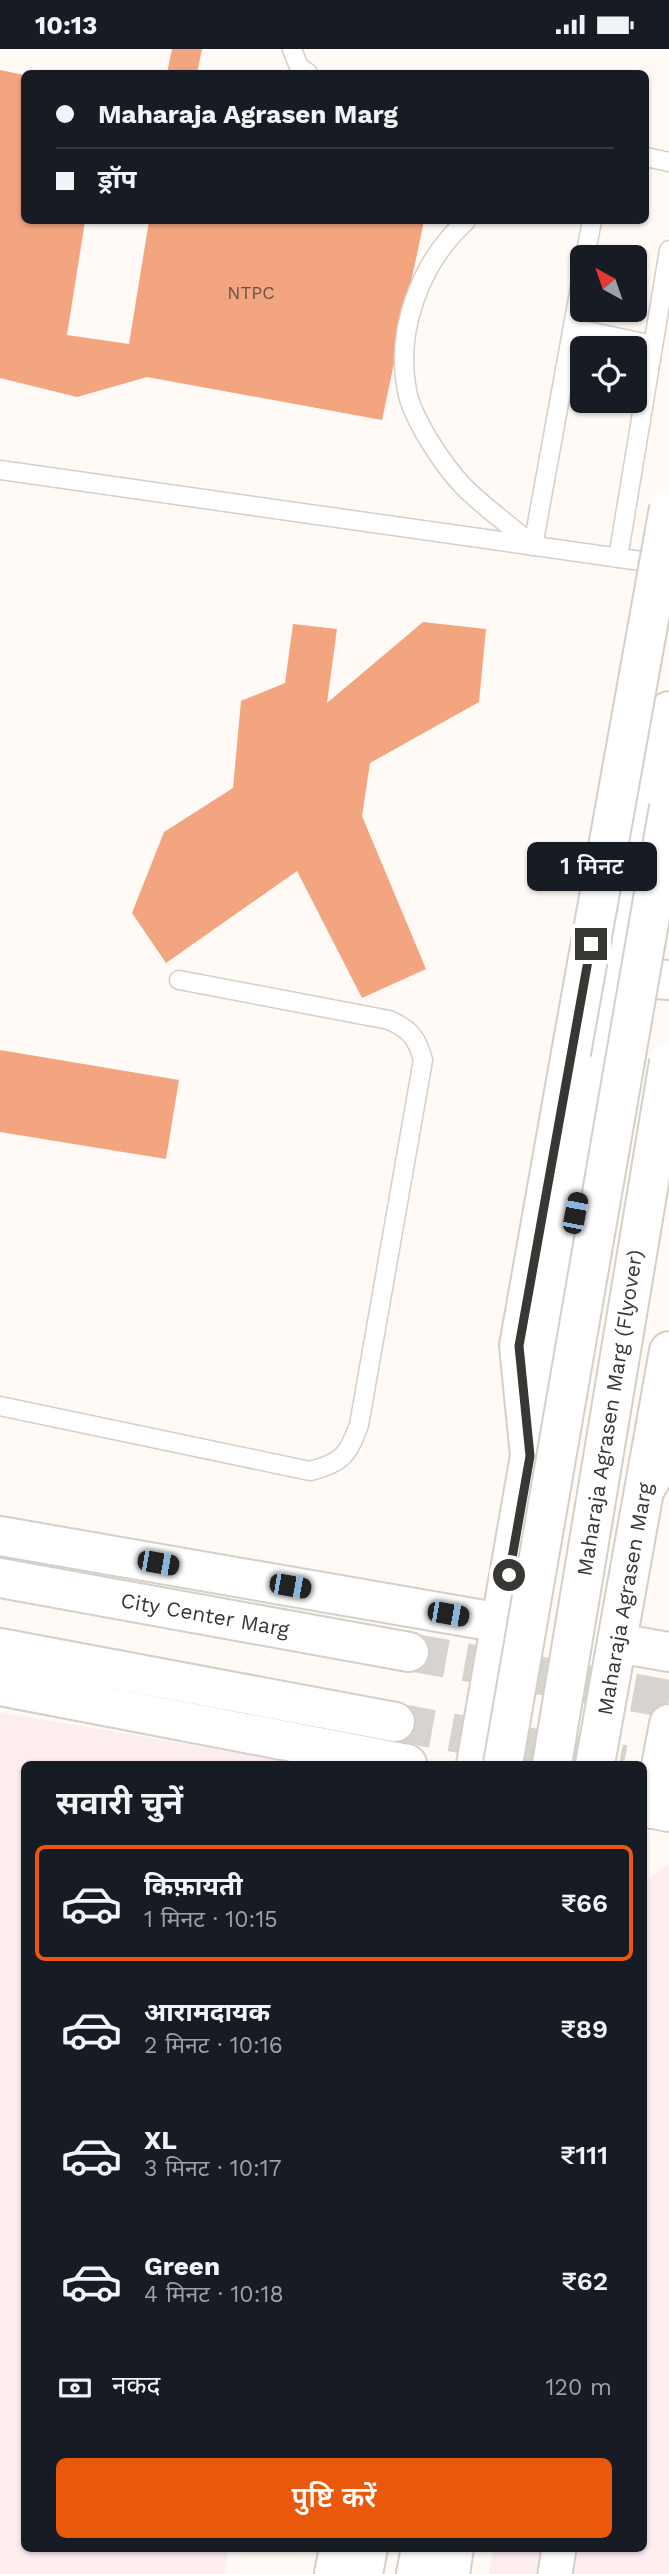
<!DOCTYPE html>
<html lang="hi">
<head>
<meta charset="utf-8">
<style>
	:root { --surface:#171b24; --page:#20242c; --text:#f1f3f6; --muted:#9ea1a6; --line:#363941; --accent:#ea580c }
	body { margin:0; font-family:"Work Sans","Noto Sans Devanagari",sans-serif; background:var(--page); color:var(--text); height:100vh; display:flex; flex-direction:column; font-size:26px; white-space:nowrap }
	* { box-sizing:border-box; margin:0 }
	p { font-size:23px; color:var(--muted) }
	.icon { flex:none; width:38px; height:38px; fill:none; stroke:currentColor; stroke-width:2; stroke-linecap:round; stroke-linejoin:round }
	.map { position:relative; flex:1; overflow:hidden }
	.sheet { position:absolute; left:21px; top:1712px; width:626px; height:791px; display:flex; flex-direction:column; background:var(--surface); border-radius:10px; box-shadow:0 2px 5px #0004 }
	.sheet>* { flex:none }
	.top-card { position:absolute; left:21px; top:21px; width:628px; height:154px; border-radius:10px; box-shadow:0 2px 5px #0004; display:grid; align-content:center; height:154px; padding:0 35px; background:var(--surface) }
	.needle { width:46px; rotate:320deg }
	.fabs { position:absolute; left:570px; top:196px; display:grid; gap:14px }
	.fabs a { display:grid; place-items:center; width:77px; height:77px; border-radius:10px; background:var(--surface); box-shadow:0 2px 5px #0004; font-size:35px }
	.end { position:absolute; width:32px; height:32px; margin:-16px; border:9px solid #393734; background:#fff; box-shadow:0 0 0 4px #fff }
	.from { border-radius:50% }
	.bubble { position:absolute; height:49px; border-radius:10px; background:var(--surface); box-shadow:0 2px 5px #0004; font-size:23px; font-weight:600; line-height:49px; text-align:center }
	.car { position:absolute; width:21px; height:42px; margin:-21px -10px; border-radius:9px; box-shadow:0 0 5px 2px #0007; background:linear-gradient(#222 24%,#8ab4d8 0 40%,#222 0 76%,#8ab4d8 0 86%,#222 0) }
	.top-card b { display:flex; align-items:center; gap:24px; height:66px; font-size:26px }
	.top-card b+b { border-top:2px solid var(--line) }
	.top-card i { width:18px; height:18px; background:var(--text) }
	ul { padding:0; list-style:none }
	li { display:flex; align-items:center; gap:21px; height:116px; margin:0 14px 10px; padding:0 21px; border:4px solid transparent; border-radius:10px }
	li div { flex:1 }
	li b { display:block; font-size:26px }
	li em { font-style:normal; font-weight:600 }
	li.active { border-color:var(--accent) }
	li>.icon { width:63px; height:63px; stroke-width:1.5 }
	h2 { padding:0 35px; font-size:32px; line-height:84px }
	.pay { display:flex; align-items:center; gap:18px; height:77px; padding:0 35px; font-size:26px }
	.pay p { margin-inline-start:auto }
	.primary-button { display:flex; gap:14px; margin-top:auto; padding:14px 35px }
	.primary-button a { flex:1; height:80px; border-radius:10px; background:var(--accent); color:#fff; font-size:28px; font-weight:600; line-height:80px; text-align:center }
	.status { display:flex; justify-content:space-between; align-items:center; height:49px; padding:0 35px; background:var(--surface); direction:ltr }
	.status svg { height:19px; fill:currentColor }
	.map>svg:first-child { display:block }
	.commercial { fill:#fdedee }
	.building { fill:#f3a580 }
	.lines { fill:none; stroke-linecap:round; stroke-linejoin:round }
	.tertiary-tunnel { stroke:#d7d3ce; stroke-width:38; stroke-dasharray:38 19; stroke-linecap:butt }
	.service-casing { stroke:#d4cfc8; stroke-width:21 }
	.minor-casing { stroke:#d4cfc8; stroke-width:37 }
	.tertiary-casing { stroke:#d4cfc8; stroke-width:42 }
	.secondary-casing { stroke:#d4cfc8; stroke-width:42 }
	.primary-casing { stroke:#d4cfc8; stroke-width:42 }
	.service { stroke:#fff; stroke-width:18 }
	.minor { stroke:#fff; stroke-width:33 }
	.tertiary { stroke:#fff; stroke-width:38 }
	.secondary { stroke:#fff; stroke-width:38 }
	.primary { stroke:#fff; stroke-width:38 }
	.primary-bridge-casing { stroke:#d4cfc8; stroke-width:42; stroke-linecap:butt }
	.primary-bridge { stroke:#fff; stroke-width:38 }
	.route { stroke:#393734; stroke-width:9 }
	.labels { text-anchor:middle; stroke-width:5; stroke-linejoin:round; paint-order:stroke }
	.number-label { font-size:18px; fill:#685247 }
	.street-label { font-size:21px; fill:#393734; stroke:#fff }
</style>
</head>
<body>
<div class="status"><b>10:13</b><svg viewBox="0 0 49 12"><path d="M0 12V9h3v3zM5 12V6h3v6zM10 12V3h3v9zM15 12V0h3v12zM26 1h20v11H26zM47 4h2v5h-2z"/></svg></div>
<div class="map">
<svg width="669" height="2525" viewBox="0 0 669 2525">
	<rect width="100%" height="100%" fill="#fffaf5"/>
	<g class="commercial">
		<polygon points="0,1663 300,1715 24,1715 24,2499 229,2499 224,2525 0,2525"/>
		<polygon points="669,1815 669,2525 489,2525 494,2499 644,2499 644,1834"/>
	</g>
	<g class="building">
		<polygon points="172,0 202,0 197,24 167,24"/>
		<polygon points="0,21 24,26 24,172 85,172 67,286 129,295 149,172 424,172 382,371 147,328 77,348 0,329"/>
		<polygon points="423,573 486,580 479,653 370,714 362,767 426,920 362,949 297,822 166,914 132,864 164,783 233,739 241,652 285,634 293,575 337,580 327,654"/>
		<polygon points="0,1001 179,1031 166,1110 0,1083"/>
	</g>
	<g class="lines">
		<g class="tertiary-tunnel">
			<polyline points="409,1603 669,1650"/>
			<polyline points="395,1673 624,1715"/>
		</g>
		<g class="service-casing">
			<g id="service">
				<polyline points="292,0 299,18 308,24"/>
				<polyline points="646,108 669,113"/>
				<path d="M466,172c-45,41 -71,108 -59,170 6,29 36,74 57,96 21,21 47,39 69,59"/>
				<polyline points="585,208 592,172"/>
				<polyline points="573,279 653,296"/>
				<polyline points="0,421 662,515"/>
				<polyline points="533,497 583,222"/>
				<polyline points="618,509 669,201"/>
				<path d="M0,1357l310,65c32,-8 38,-16 49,-46l64,-365c-6,-22 -13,-31 -34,-40l-210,-40"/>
			</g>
		</g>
		<g class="minor-casing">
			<polyline id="minor" points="555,2525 559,2499"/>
		</g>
		<g class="tertiary-casing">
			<g id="tertiary">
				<polyline points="0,1529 409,1603"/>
				<polyline points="0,1599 395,1673"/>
				<polyline points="653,1760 669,1675"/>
			</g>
		</g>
		<g class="secondary-casing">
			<g id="secondary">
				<polyline points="620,927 669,931"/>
				<polyline points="0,1487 501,1574"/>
				<polyline points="617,1594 669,1603"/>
				<polyline points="0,1637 407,1715"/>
				<polyline points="476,1715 530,1407 669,662"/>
				<polyline points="595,1715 669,1302"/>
				<polyline points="644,1758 669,1763"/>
				<polyline points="334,2525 339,2499"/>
				<polyline points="450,2525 454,2499"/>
			</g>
		</g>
		<g class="primary-casing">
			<g id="primary">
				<polyline points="530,1407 519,1297 571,1004"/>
				<polyline points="645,1440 669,1401"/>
				<polyline points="363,2525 368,2499"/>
				<polyline points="416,2525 421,2499"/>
			</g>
		</g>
		<use href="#service" class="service"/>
		<use href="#minor" class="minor"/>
		<use href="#tertiary" class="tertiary"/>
		<use href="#secondary" class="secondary"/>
		<use href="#primary" class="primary"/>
		<g class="primary-bridge-casing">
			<g id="primary-bridge">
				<polyline points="571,1004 669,459"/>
				<polyline points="503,1715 669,758"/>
				<polyline points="552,1715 669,1013"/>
			</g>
		</g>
		<use href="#primary-bridge" class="primary-bridge"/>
	</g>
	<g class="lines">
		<polyline class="route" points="509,1526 530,1407 519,1297 591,895"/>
	</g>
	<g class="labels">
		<g class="number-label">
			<text x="251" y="250">NTPC</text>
		</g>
		<g class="street-label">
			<text transform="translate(610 1364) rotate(-81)" y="7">Maharaja Agrasen Marg (Flyover)</text>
			<text transform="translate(625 1550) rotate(-80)" y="7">Maharaja Agrasen Marg</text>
			<text transform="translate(205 1566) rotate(10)" y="7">City Center Marg</text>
		</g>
	</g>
</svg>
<div class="fabs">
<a><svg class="needle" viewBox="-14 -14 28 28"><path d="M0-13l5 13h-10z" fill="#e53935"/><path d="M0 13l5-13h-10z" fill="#9ea1a6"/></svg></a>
<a><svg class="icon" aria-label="locate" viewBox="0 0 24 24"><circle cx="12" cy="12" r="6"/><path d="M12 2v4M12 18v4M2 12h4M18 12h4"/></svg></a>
</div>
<i class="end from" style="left:509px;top:1526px"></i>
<i class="end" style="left:591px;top:895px"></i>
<div class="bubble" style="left:527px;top:793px;width:130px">1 मिनट</div>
<i class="car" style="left:575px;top:1164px;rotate:11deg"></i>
<i class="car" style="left:158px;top:1514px;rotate:100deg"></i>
<i class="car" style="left:290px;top:1537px;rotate:100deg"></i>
<i class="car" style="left:448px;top:1565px;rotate:100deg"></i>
<div class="top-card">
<b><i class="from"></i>Maharaja Agrasen Marg</b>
<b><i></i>ड्रॉप</b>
</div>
<section class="sheet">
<h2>सवारी चुनें</h2>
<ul>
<li class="active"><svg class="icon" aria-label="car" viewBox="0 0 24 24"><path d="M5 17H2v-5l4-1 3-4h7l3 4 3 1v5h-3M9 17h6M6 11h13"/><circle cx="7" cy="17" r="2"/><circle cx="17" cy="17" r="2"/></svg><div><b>किफ़ायती</b><p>1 मिनट · 10:15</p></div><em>₹66</em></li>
<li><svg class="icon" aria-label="car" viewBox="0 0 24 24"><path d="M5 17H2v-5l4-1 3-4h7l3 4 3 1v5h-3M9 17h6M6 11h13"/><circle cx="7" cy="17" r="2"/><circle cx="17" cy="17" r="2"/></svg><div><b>आरामदायक</b><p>2 मिनट · 10:16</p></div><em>₹89</em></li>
<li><svg class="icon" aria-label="car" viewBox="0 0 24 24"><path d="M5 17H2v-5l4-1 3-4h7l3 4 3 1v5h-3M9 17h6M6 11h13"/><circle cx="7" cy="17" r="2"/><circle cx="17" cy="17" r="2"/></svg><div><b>XL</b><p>3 मिनट · 10:17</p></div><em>₹111</em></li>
<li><svg class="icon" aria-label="car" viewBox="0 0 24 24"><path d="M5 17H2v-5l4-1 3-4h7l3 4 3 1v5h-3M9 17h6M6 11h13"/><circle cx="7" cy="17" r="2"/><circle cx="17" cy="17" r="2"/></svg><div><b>Green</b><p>4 मिनट · 10:18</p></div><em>₹62</em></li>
</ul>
<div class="pay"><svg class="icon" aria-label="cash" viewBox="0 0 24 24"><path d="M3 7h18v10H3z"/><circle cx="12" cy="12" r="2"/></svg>नकद<p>120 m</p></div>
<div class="primary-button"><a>पुष्टि करें</a></div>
</section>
</div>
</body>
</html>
